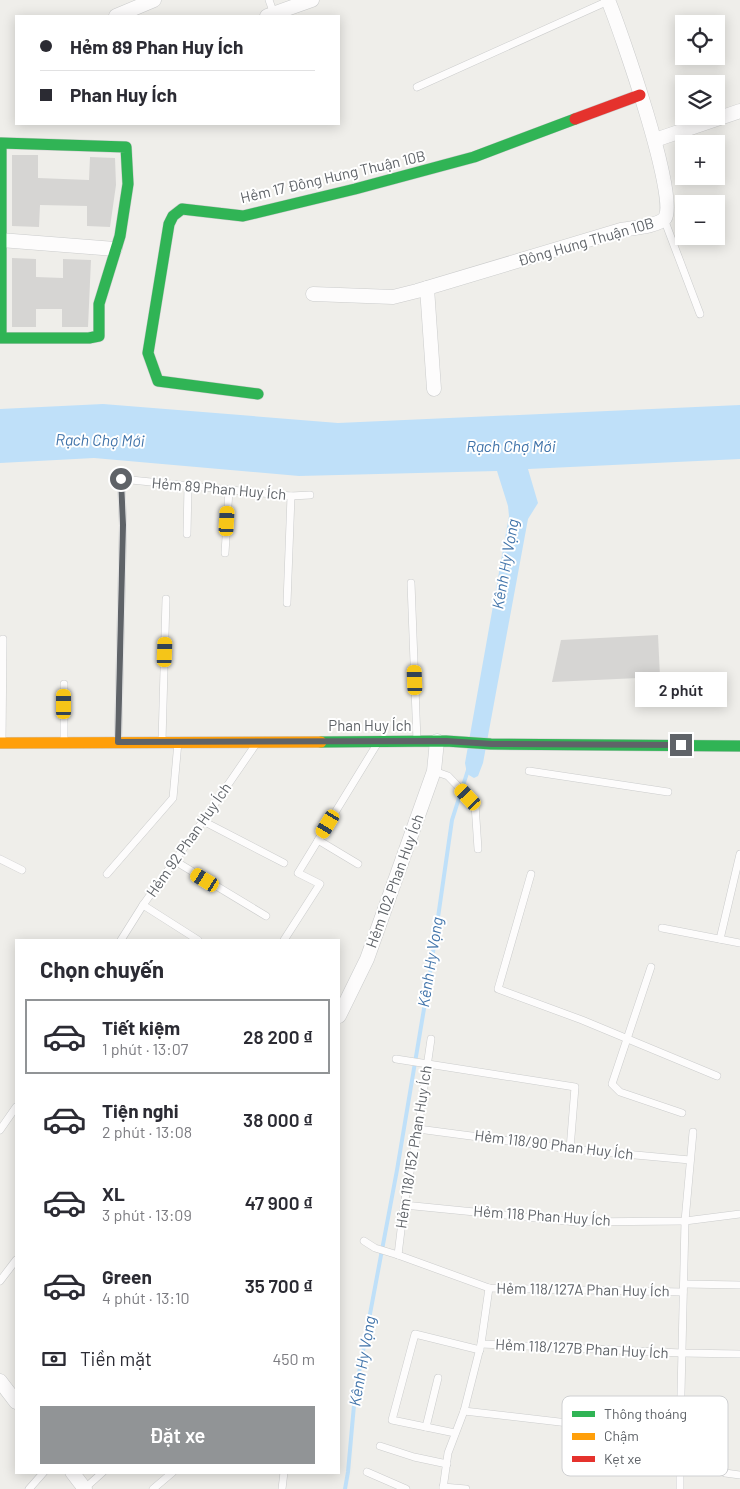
<!DOCTYPE html>
<html lang="vi">
<head>
<meta charset="utf-8">
<style>
	:root { --surface:#fff; --page:#f7f7f7; --text:#2b2b33; --muted:#7c7c81; --line:#e1e1e2; --accent:#919496 }
	body { margin:0; font-family:Barlow,sans-serif; background:var(--page); color:var(--text); height:100vh; display:flex; flex-direction:column; font-size:19px; white-space:nowrap }
	* { box-sizing:border-box; margin:0 }
	p { font-size:16px; color:var(--muted) }
	.icon { flex:none; width:28px; height:28px; fill:none; stroke:currentColor; stroke-width:2; stroke-linecap:round; stroke-linejoin:round }
	.map { position:relative; flex:1; overflow:hidden }
	.details { position:absolute; left:15px; top:939px; width:325px; height:535px; display:flex; flex-direction:column; background:var(--surface); border-radius:0px; box-shadow:0 2px 12px #0003 }
	.details>* { flex:none }
	.top-card { position:absolute; left:15px; top:15px; width:325px; height:110px; border-radius:0px; box-shadow:0 2px 12px #0003; display:grid; align-content:center; height:110px; padding:0 25px; background:var(--surface) }
	.fabs { position:absolute; left:675px; top:15px; display:grid; gap:10px }
	.fabs a { display:grid; place-items:center; width:50px; height:50px; border-radius:0px; background:var(--surface); box-shadow:0 2px 12px #0003; font-size:25px }
	.end { position:absolute; width:22px; height:22px; margin:-11px; border:6px solid #5f6368; background:#fff; box-shadow:0 0 0 2px #fff }
	.from { border-radius:50% }
	.bubble { position:absolute; height:35px; border-radius:0px; background:var(--surface); box-shadow:0 2px 12px #0003; font-size:16px; font-weight:600; line-height:35px; text-align:center }
	.car { position:absolute; width:15px; height:30px; margin:-15px -8px; border-radius:6px; box-shadow:0 0 4px 1px #0007; background:linear-gradient(#f5c518 24%,#345 0 40%,#f5c518 0 76%,#345 0 86%,#f5c518 0) }
	.top-card b { display:flex; align-items:center; gap:18px; height:48px; font-size:19px }
	.top-card b+b { border-top:1px solid var(--line) }
	.top-card i { width:12px; height:12px; background:var(--text) }
	ul { padding:0; list-style:none }
	li { display:flex; align-items:center; gap:15px; height:75px; margin:0 10px 8px; padding:0 15px; border:2px solid transparent; border-radius:0px }
	li div { flex:1 }
	li b { display:block; font-size:19px }
	li em { font-style:normal; font-weight:600 }
	li.on { border-color:var(--accent) }
	li>.icon { width:45px; height:45px; stroke-width:1.5 }
	h2 { padding:0 25px; font-size:22px; line-height:60px }
	.pay { display:flex; align-items:center; gap:12px; height:55px; padding:0 25px; font-size:19px }
	.pay p { margin-inline-start:auto }
	.action { display:flex; gap:10px; margin-top:auto; padding:10px 25px }
	.action a { flex:1; height:58px; border-radius:0px; background:var(--accent); color:#fff; font-size:20px; font-weight:600; line-height:58px; text-align:center }
	.map>svg:first-child { display:block }
	.water { fill:#bfe0f9 }
	.lines { fill:none; stroke-linecap:round; stroke-linejoin:round }
	.stream { stroke:#bfe0f9; stroke-width:4 }
	.building { fill:#d6d5d3 }
	.lane-casing { stroke:#cbcccc; stroke-width:8 }
	.street-casing { stroke:#cbcccc; stroke-width:15 }
	.fast-casing { stroke:#cacacb; stroke-width:12 }
	.slow-casing { stroke:#cacacb; stroke-width:12 }
	.jam-casing { stroke:#cacacb; stroke-width:12 }
	.lane { stroke:#fdfcfc; stroke-width:7 }
	.street { stroke:#fdfcfc; stroke-width:14 }
	.fast { stroke:#30b455; stroke-width:11 }
	.slow { stroke:#ff9f0a; stroke-width:11 }
	.jam { stroke:#e5322d; stroke-width:11 }
	.route { stroke:#5f6368; stroke-width:6 }
	.labels { text-anchor:middle; stroke-width:4; stroke-linejoin:round; paint-order:stroke }
	.street-label { font-size:15px; fill:#5f6368; stroke:#fff }
	.water-label { font-size:16px; font-style:italic; fill:#4174aa; stroke:#fff }
	.key { fill:#fff; stroke:#cfd0d2; stroke-width:1 }
	.key-label { font-size:14px; fill:#5f6368 }
</style>
</head>
<body>
<div class="map">
<svg width="740" height="1489" viewBox="0 0 740 1489">
	<rect width="100%" height="100%" fill="#efeeea"/>
	<polygon class="water" points="103,404 338,423 740,405 740,459 528,469 538,503 528,519 483,763 478,776 474,778 467,774 465,763 509,516 508,506 497,471 299,476 94,458 0,463 0,409"/>
	<g class="lines">
		<polyline class="stream" points="345,1489 348,1472 355,1394 397,1170 430,973 452,820 468,770"/>
	</g>
	<g class="building">
		<polygon points="12,155 38,155 38,178 89,180 90,157 115,158 116,185 110,227 87,226 87,206 40,205 39,227 12,226"/>
		<polygon points="12,258 36,259 36,277 63,278 63,259 91,260 88,327 62,327 62,309 36,309 36,327 12,327"/>
		<polygon points="658,635 660,677 552,682 561,640"/>
	</g>
	<g class="lines">
		<g class="lane-casing">
			<g id="lane">
				<polyline points="269,0 274,14"/>
				<polyline points="417,87 608,1"/>
				<polyline points="664,219 700,314"/>
				<polyline points="187,534 188,486"/>
				<polyline points="225,553 229,490"/>
				<polyline points="411,583 417,741"/>
				<polyline points="287,603 291,496"/>
				<polyline points="64,684 64,741"/>
				<polyline points="162,741 166,599"/>
				<polyline points="118,742 123,525 121,479 291,496 310,495"/>
				<polyline points="2,743 3,639"/>
				<polyline points="434,771 448,776 475,804 478,849"/>
				<polyline points="529,771 668,792"/>
				<polyline points="203,821 284,863"/>
				<polyline points="318,840 358,864"/>
				<polyline points="0,859 22,870"/>
				<polyline points="175,861 266,916"/>
				<polyline points="107,874 173,798 178,742"/>
				<polyline points="531,874 498,989 582,1020 717,1076"/>
				<polyline points="143,905 198,940"/>
				<polyline points="662,928 740,943"/>
				<polyline points="720,939 740,854"/>
				<polyline points="121,940 143,905 203,821 256,744"/>
				<polyline points="284,940 320,884 298,873 377,744"/>
				<polyline points="651,967 612,1084 620,1092 682,1113"/>
				<polyline points="396,1059 575,1087 570,1149"/>
				<polyline points="418,1129 570,1149 690,1160"/>
				<polyline points="0,1130 16,1107"/>
				<polyline points="404,1205 577,1222 685,1221 740,1214"/>
				<polyline points="364,1241 375,1248 398,1255 489,1288 683,1292"/>
				<polyline points="398,1255 404,1205 418,1129 431,1039"/>
				<polyline points="0,1281 16,1260"/>
				<polyline points="684,1284 740,1285"/>
				<polyline points="481,1344 682,1353 740,1354"/>
				<polyline points="464,1411 680,1436"/>
				<polyline points="426,1427 438,1378"/>
				<polyline points="455,1433 392,1420 415,1334 480,1350"/>
				<polyline points="380,1446 414,1457 447,1464"/>
				<polyline points="367,1472 406,1489"/>
				<polyline points="725,1473 740,1475"/>
				<polyline points="443,1487 466,1489"/>
				<polyline points="29,1489 44,1472"/>
				<polyline points="84,1489 103,1472"/>
				<polyline points="153,1489 173,1472"/>
				<polyline points="282,1489 284,1472"/>
				<polyline points="443,1489 448,1453 464,1411 481,1344 489,1288"/>
				<polyline points="680,1489 680,1436 685,1221 693,1132"/>
			</g>
		</g>
		<g class="street-casing">
			<g id="street">
				<polyline points="116,16 154,0"/>
				<polyline points="267,16 312,0"/>
				<polyline points="655,140 740,111"/>
				<polyline points="0,240 115,249"/>
				<polyline points="427,288 434,389"/>
				<path d="M313,294l80,3 24,-6 204,-61c11,-2 38,-4 44,-12 14,-20 -45,-189 -57,-218"/>
				<polyline points="339,1016 367,959 434,771 437,741"/>
				<polyline points="0,1381 16,1402"/>
				<polyline points="72,1472 85,1489"/>
			</g>
		</g>
		<g class="fast-casing">
			<g id="fast">
				<polyline points="0,338 89,338 99,336 99,304 120,236 128,184 126,147 1,143 1,338"/>
				<polyline points="258,394 158,381 148,353 169,224 173,216 182,209 243,216 355,189 474,157 575,119"/>
				<polyline points="321,742 446,741 491,744 740,746"/>
			</g>
		</g>
		<g class="slow-casing">
			<polyline id="slow" points="0,743 321,742"/>
		</g>
		<g class="jam-casing">
			<polyline id="jam" points="575,119 640,95"/>
		</g>
		<use href="#lane" class="lane"/>
		<use href="#street" class="street"/>
		<use href="#fast" class="fast"/>
		<use href="#slow" class="slow"/>
		<use href="#jam" class="jam"/>
	</g>
	<g class="lines">
		<polyline class="route" points="121,479 123,525 118,742 446,741 492,744 681,745"/>
	</g>
	<g class="labels">
		<g class="street-label">
			<text transform="translate(333 177) rotate(-13)" y="5">Hẻm 17 Đông Hưng Thuận 10B</text>
			<text transform="translate(586 242) rotate(-16)" y="5">Đông Hưng Thuận 10B</text>
			<text transform="translate(219 489) rotate(5)" y="5">Hẻm 89 Phan Huy Ích</text>
			<text x="370" y="731">Phan Huy Ích</text>
			<text transform="translate(189 840) rotate(-55)" y="5">Hẻm 92 Phan Huy Ích</text>
			<text transform="translate(395 881) rotate(-70)" y="5">Hẻm 102 Phan Huy Ích</text>
			<text transform="translate(554 1145) rotate(7)" y="5">Hẻm 118/90 Phan Huy Ích</text>
			<text transform="translate(414 1147) rotate(-81)" y="5">Hẻm 118/152 Phan Huy Ích</text>
			<text transform="translate(542 1216) rotate(4)" y="5">Hẻm 118 Phan Huy Ích</text>
			<text transform="translate(583 1290) rotate(1)" y="5">Hẻm 118/127A Phan Huy Ích</text>
			<text transform="translate(582 1349) rotate(3)" y="5">Hẻm 118/127B Phan Huy Ích</text>
		</g>
		<g class="water-label">
			<text transform="translate(100 440) rotate(1)" y="6">Rạch Chợ Mới</text>
			<text x="511" y="452">Rạch Chợ Mới</text>
			<text transform="translate(505 564) rotate(-80)" y="6">Kênh Hy Vọng</text>
			<text transform="translate(430 962) rotate(-81)" y="6">Kênh Hy Vọng</text>
			<text transform="translate(362 1361) rotate(-80)" y="6">Kênh Hy Vọng</text>
		</g>
	</g>
	<rect x="562" y="1396" width="166" height="80" rx="8" class="key"/>
	<rect x="572" y="1411" width="23" height="6" fill="#30b455"/>
	<rect x="572" y="1433" width="23" height="7" fill="#ff9f0a"/>
	<rect x="572" y="1456" width="23" height="6" fill="#e5322d"/>
	<g class="key-label">
		<text x="604" y="1419">Thông thoáng</text>
		<text x="604" y="1441">Chậm</text>
		<text x="604" y="1464">Kẹt xe</text>
	</g>
</svg>
<div class="fabs">
<a><svg class="icon" aria-label="locate" viewBox="0 0 24 24"><circle cx="12" cy="12" r="6"/><path d="M12 2v4M12 18v4M2 12h4M18 12h4"/></svg></a>
<a><svg class="icon" aria-label="layers" viewBox="0 0 24 24"><path d="M12 4l9 5-9 5-9-5zM3 14l9 5 9-5"/></svg></a>
<a>+</a>
<a>−</a>
</div>
<i class="end from" style="left:121px;top:479px"></i>
<i class="end" style="left:681px;top:745px"></i>
<div class="bubble" style="left:635px;top:672px;width:92px">2 phút</div>
<i class="car" style="left:227px;top:521px;rotate:3deg"></i>
<i class="car" style="left:165px;top:652px;rotate:2deg"></i>
<i class="car" style="left:415px;top:680px;rotate:358deg"></i>
<i class="car" style="left:64px;top:704px;rotate:0deg"></i>
<i class="car" style="left:468px;top:797px;rotate:317deg"></i>
<i class="car" style="left:328px;top:824px;rotate:211deg"></i>
<i class="car" style="left:205px;top:880px;rotate:301deg"></i>
<div class="top-card">
<b><i class="from"></i>Hẻm 89 Phan Huy Ích</b>
<b><i></i>Phan Huy Ích</b>
</div>
<section class="details">
<h2>Chọn chuyến</h2>
<ul>
<li class="on"><svg class="icon" aria-label="car" viewBox="0 0 24 24"><path d="M5 17H2v-5l4-1 3-4h7l3 4 3 1v5h-3M9 17h6M6 11h13"/><circle cx="7" cy="17" r="2"/><circle cx="17" cy="17" r="2"/></svg><div><b>Tiết kiệm</b><p>1 phút · 13:07</p></div><em>28 200 ₫</em></li>
<li><svg class="icon" aria-label="car" viewBox="0 0 24 24"><path d="M5 17H2v-5l4-1 3-4h7l3 4 3 1v5h-3M9 17h6M6 11h13"/><circle cx="7" cy="17" r="2"/><circle cx="17" cy="17" r="2"/></svg><div><b>Tiện nghi</b><p>2 phút · 13:08</p></div><em>38 000 ₫</em></li>
<li><svg class="icon" aria-label="car" viewBox="0 0 24 24"><path d="M5 17H2v-5l4-1 3-4h7l3 4 3 1v5h-3M9 17h6M6 11h13"/><circle cx="7" cy="17" r="2"/><circle cx="17" cy="17" r="2"/></svg><div><b>XL</b><p>3 phút · 13:09</p></div><em>47 900 ₫</em></li>
<li><svg class="icon" aria-label="car" viewBox="0 0 24 24"><path d="M5 17H2v-5l4-1 3-4h7l3 4 3 1v5h-3M9 17h6M6 11h13"/><circle cx="7" cy="17" r="2"/><circle cx="17" cy="17" r="2"/></svg><div><b>Green</b><p>4 phút · 13:10</p></div><em>35 700 ₫</em></li>
</ul>
<div class="pay"><svg class="icon" aria-label="cash" viewBox="0 0 24 24"><path d="M3 7h18v10H3z"/><circle cx="12" cy="12" r="2"/></svg>Tiền mặt<p>450 m</p></div>
<div class="action"><a>Đặt xe</a></div>
</section>
</div>
</body>
</html>
